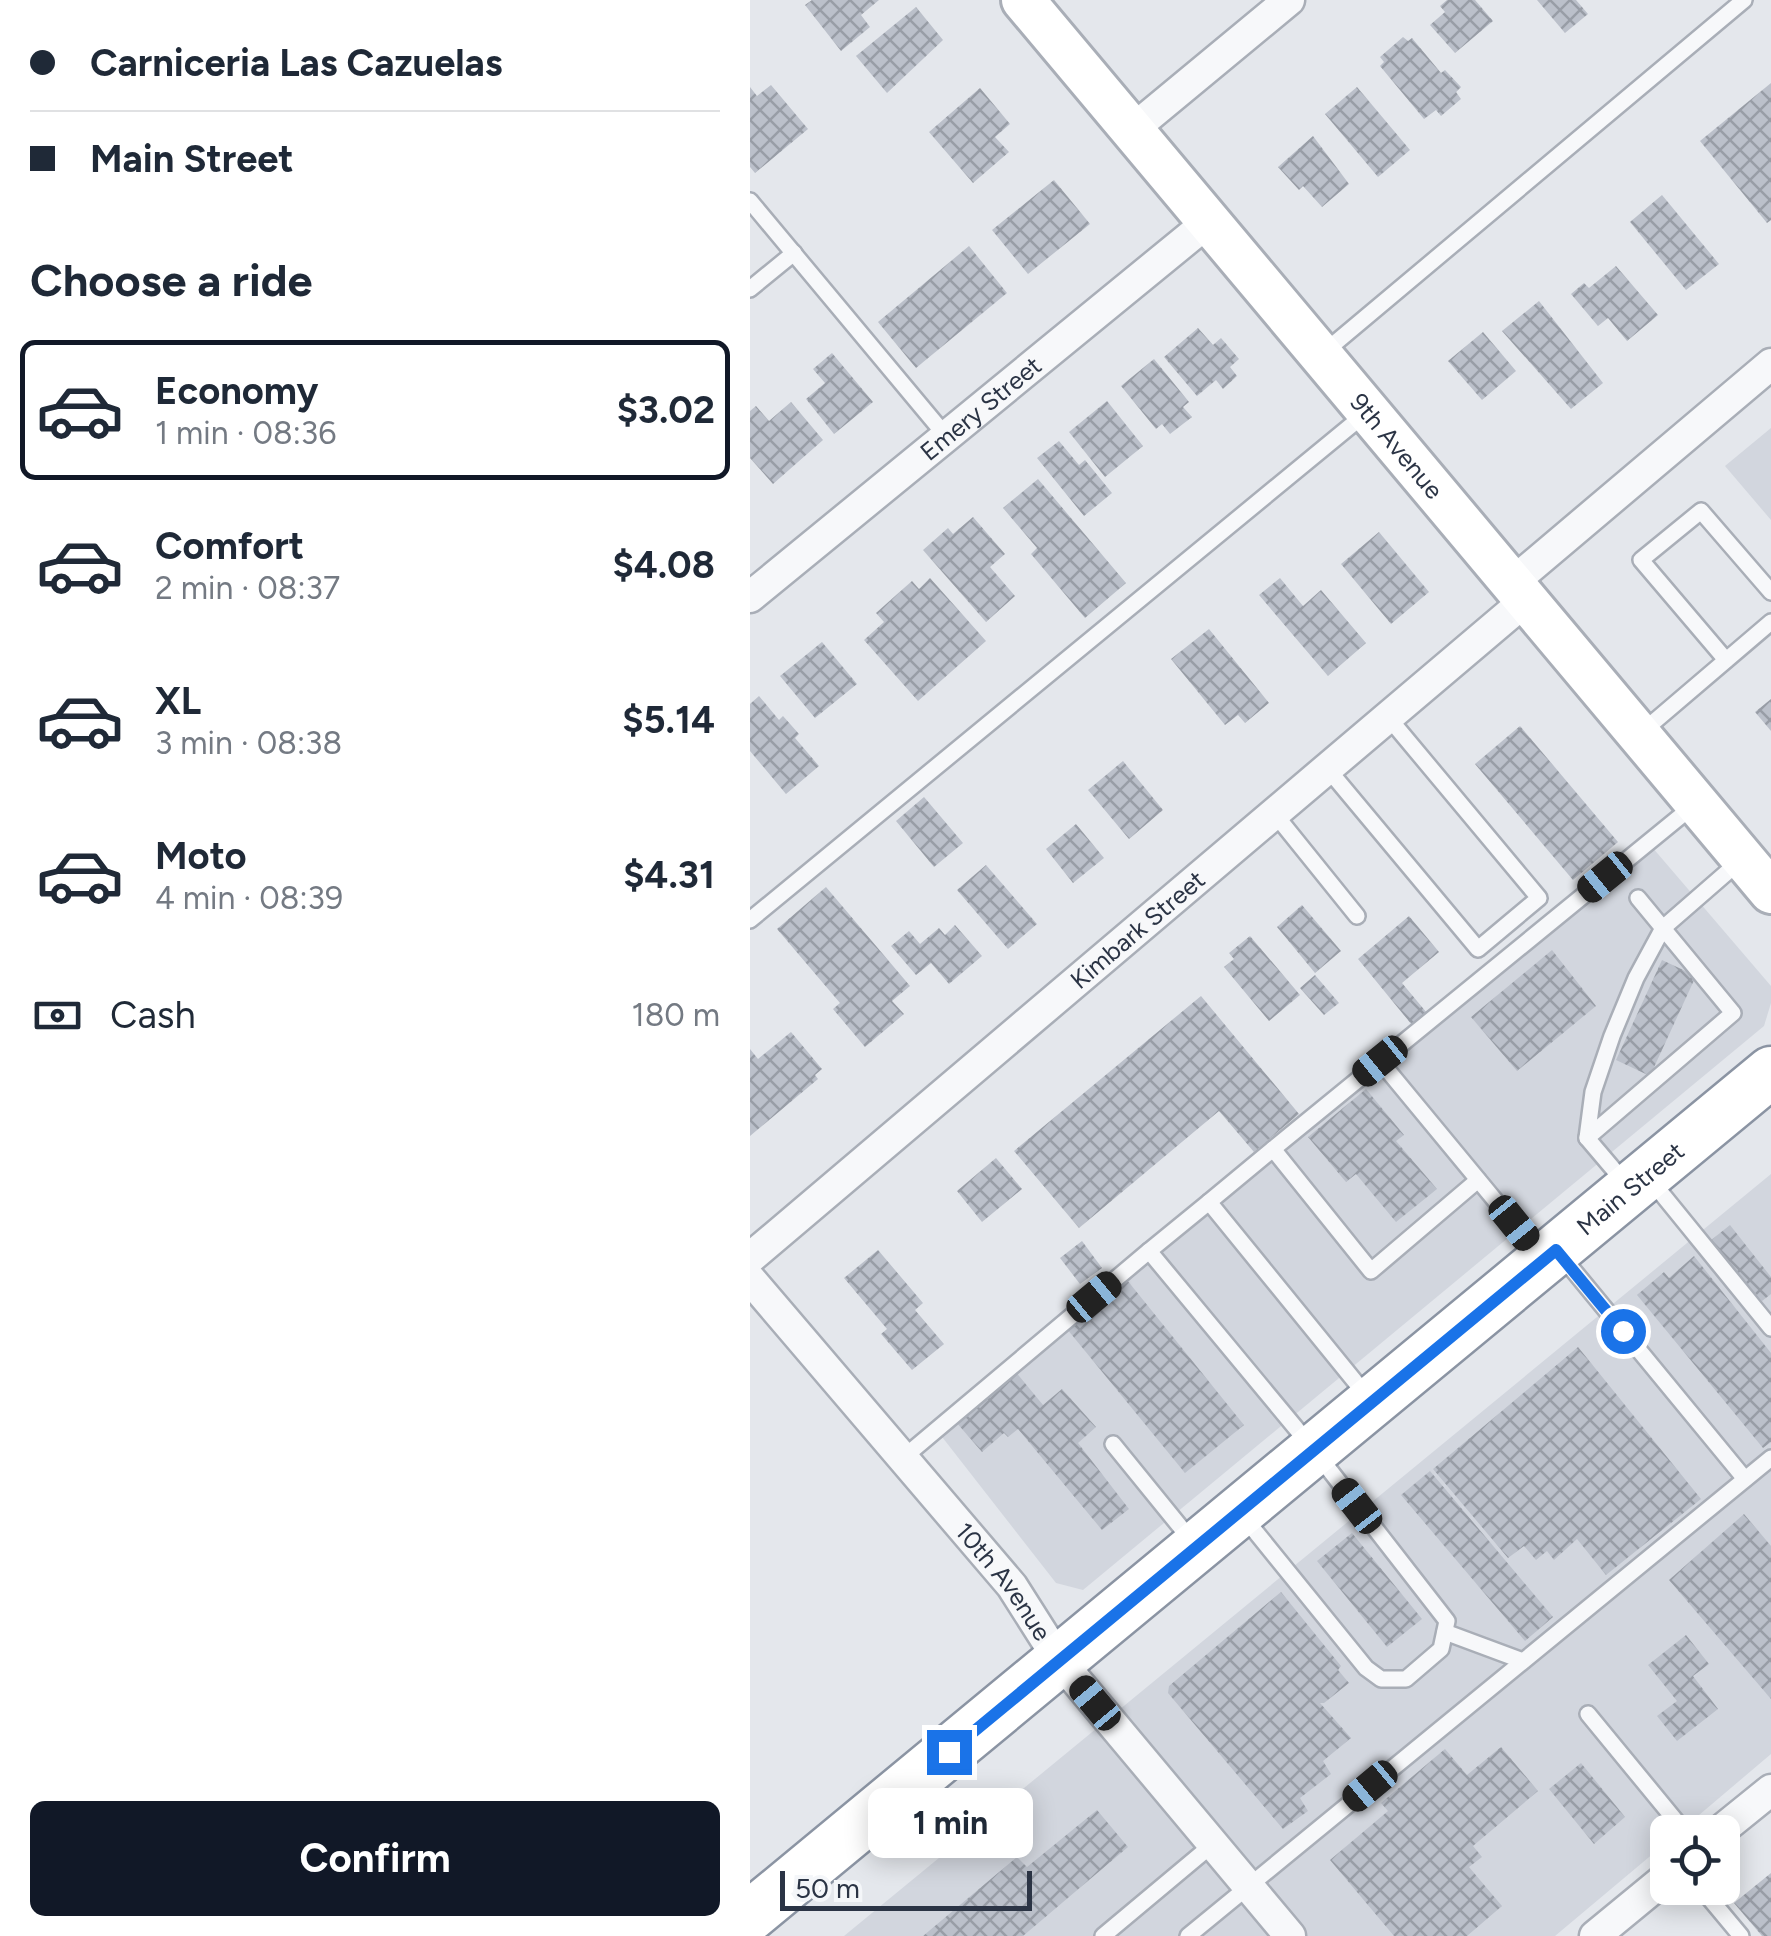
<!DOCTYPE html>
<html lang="en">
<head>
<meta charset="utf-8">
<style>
	:root { --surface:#fff; --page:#f2f2f3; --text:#1f2937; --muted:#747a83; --line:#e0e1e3; --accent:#111827 }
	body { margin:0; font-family:Figtree,sans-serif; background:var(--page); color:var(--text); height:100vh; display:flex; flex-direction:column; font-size:38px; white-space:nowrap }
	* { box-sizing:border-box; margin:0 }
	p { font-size:32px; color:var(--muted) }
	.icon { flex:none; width:55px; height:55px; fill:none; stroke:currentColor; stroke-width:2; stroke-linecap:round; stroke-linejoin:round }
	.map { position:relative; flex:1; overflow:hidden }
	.drawer { display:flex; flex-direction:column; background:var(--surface); width:750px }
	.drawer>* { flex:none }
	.banner { display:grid; align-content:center; height:220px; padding:0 30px; background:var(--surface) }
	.buttons { position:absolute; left:900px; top:1815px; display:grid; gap:20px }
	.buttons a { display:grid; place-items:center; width:90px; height:90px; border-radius:15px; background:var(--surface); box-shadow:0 5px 25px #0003; font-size:50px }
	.scale { position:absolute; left:30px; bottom:25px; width:252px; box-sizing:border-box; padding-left:10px; border:5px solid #2b3445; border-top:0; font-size:28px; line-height:35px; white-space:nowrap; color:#2b3445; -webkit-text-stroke:8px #f4f6f9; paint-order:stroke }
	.end { position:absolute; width:45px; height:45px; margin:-22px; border:12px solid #1a73e8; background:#fff; box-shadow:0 0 0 5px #fff }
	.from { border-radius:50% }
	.bubble { position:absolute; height:70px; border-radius:15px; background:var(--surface); box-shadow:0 5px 25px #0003; font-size:32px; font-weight:700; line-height:70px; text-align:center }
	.car { position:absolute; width:30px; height:60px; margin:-30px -15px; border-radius:12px; box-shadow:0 0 8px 2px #0007; background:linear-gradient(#222 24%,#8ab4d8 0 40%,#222 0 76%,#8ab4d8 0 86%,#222 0) }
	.banner b { display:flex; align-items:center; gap:35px; height:95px; font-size:38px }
	.banner b+b { border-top:2px solid var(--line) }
	.banner i { width:25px; height:25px; background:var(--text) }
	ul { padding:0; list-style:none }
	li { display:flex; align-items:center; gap:30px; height:140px; margin:0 20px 15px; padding:0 10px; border:5px solid transparent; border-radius:15px }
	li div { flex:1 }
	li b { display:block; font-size:38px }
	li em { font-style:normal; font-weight:700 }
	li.selected { border-color:var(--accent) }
	li>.icon { width:90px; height:90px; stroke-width:1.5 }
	h2 { padding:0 30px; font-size:45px; line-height:120px }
	.pay { display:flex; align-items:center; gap:25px; height:110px; padding:0 30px; font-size:38px }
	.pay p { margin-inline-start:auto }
	.button { display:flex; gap:20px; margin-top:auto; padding:20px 30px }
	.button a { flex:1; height:115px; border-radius:15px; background:var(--accent); color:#fff; font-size:40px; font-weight:700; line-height:115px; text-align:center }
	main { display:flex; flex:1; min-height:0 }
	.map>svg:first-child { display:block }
	.built { fill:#d2d6de }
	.building { fill:url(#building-cross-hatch) }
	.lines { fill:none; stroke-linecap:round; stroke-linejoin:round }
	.service-casing { stroke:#a9aeb7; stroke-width:20 }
	.minor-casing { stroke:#a9aeb7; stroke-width:35 }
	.secondary-casing { stroke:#a9aeb7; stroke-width:48 }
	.trunk-casing { stroke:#8b94a3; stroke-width:55 }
	.service { stroke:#f7f8fa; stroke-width:15 }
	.minor { stroke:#f7f8fa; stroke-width:30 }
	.secondary { stroke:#fff; stroke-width:42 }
	.trunk { stroke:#fff; stroke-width:50 }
	.route { stroke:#1a73e8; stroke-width:12 }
	.labels { text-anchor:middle; stroke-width:8; stroke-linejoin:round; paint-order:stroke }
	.street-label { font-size:25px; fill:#2b3445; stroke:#f4f6f9 }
</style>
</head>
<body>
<main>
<section class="drawer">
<div class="banner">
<b><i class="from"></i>Carniceria Las Cazuelas</b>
<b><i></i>Main Street</b>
</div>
<h2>Choose a ride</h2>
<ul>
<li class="selected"><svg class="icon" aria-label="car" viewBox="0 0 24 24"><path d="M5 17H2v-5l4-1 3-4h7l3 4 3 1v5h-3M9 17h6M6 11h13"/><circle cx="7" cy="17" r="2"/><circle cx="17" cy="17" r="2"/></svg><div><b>Economy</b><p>1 min · 08:36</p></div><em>$3.02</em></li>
<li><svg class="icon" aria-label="car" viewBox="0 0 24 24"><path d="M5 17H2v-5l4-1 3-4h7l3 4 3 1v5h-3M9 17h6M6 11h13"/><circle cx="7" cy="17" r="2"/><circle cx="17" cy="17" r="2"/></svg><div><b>Comfort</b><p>2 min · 08:37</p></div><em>$4.08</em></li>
<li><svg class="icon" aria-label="car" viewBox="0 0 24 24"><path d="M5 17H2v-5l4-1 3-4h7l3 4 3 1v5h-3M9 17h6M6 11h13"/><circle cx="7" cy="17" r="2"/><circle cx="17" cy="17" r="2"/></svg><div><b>XL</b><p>3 min · 08:38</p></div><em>$5.14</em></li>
<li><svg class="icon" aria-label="car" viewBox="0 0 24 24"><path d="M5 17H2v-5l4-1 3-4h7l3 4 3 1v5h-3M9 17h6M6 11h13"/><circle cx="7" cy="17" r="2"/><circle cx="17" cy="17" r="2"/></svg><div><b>Moto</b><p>4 min · 08:39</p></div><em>$4.31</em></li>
</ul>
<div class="pay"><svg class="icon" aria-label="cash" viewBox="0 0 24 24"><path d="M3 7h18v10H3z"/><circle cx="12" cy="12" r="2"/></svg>Cash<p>180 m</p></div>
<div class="button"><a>Confirm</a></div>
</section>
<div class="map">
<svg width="1021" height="1936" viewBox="0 0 1021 1936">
	<defs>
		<pattern id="building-cross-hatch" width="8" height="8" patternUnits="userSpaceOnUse" patternTransform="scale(2.5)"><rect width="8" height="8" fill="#bbc0ca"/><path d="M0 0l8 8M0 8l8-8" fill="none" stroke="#989da6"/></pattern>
	</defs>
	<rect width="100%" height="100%" fill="#e4e7ec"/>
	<g class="built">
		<polygon points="1021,428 1021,520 975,466"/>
		<polygon points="902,847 1021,986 1021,1003 1014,1026 333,1590 306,1583 189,1433 357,1291"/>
		<polygon points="1021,1174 1021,1754 929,1832 918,1832 917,1842 805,1936 94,1936"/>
	</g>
	<g class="building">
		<polygon points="62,0 129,0 111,15 120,27 91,51 55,5"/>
		<polygon points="697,0 725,0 743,21 705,53 680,25 695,12 690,6"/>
		<polygon points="787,0 826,0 838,14 815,33"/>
		<polygon points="166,7 193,40 137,93 106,56"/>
		<polygon points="653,37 658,41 662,38 691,73 695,70 711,87 706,92 711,99 691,116 686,110 674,119 630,66 634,62 630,57"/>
		<polygon points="1021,83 1021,220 1017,223 950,141"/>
		<polygon points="21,85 58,129 5,173 0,167 0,87 7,96"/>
		<polygon points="607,87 660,150 628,177 575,114"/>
		<polygon points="230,88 260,124 245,137 259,152 223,183 179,132"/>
		<polygon points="563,136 599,184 572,207 553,186 549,190 528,167"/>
		<polygon points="304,180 340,224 278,274 242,230"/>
		<polygon points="912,195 969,264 936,290 880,222"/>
		<polygon points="219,246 257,293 166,368 128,322"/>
		<polygon points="866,266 908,315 877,341 858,318 848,326 821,294 834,283 839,288"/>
		<polygon points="789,301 853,383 821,409 752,331"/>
		<polygon points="448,328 463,345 471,338 489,359 480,367 487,376 473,389 466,380 447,396 414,357"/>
		<polygon points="733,332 766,371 732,400 698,361"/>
		<polygon points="82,353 123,402 84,434 56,399 75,383 63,369"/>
		<polygon points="404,359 439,402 433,407 442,417 420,434 412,424 406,429 371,386"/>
		<polygon points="357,401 393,446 355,477 319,432"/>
		<polygon points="41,402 73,440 23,484 0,458 0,411 6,406 19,421"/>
		<polygon points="309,441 329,465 335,460 362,493 334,516 287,458"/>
		<polygon points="288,479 376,583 335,618 281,554 287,548 253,508"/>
		<polygon points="223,517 255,554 240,567 265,596 236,622 173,550 198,528 203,534"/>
		<polygon points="629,532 679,592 641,624 591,564"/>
		<polygon points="180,578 236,641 168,701 114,640 134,622 126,613 162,581 169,589"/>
		<polygon points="530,578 553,606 571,590 616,643 578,676 509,595"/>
		<polygon points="459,629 519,703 495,723 488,715 475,725 421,659"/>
		<polygon points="72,642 107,684 65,718 30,676"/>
		<polygon points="9,696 29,720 33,716 49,734 45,738 69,766 36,794 0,751 0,704"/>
		<polygon points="1021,699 1021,731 1005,712"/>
		<polygon points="770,726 868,842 823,880 725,764"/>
		<polygon points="373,761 413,810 379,839 338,790"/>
		<polygon points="174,797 213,843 184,867 146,821"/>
		<polygon points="326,824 354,858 323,883 296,849"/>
		<polygon points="236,865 287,924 258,949 207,890"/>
		<polygon points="76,887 160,986 142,1001 154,1014 115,1047 83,1009 90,1003 27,929"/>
		<polygon points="552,905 591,951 565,973 527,927"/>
		<polygon points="659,916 689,952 652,983 677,1013 662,1025 608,959"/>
		<polygon points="205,925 232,956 199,984 181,963 166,975 141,946 159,931 170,944 189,928 195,935"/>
		<polygon points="500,936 550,995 519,1021 474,967 484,959 479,953"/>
		<polygon points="802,950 846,1006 767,1071 721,1017"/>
		<polygon points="912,960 946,976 900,1076 866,1060"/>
		<polygon points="565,975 589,1003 574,1015 550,988"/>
		<polygon points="451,996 549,1114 504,1152 469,1111 329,1228 264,1151"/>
		<polygon points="41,1032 72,1069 65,1075 68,1079 0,1136 0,1049 8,1059"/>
		<polygon points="616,1089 654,1135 646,1141 687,1189 646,1222 606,1174 596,1182 558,1137"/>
		<polygon points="246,1158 272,1189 232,1222 207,1191"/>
		<polygon points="980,1225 1021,1277 1021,1294 1012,1301 960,1241"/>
		<polygon points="332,1241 352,1268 330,1284 310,1258"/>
		<polygon points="128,1250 173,1303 165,1310 194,1344 162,1370 131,1334 137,1329 94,1278"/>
		<polygon points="944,1256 1021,1353 1021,1442 1013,1448 887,1295 914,1272 919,1278"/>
		<polygon points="377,1280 494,1425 435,1473 317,1329"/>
		<polygon points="828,1347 951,1499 856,1575 827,1539 804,1560 797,1551 786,1560 774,1546 758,1558 683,1469"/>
		<polygon points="265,1371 293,1405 312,1389 346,1427 328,1443 379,1509 352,1530 268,1429 258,1437 254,1433 232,1452 206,1422"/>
		<polygon points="680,1471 803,1617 775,1641 651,1495"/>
		<polygon points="994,1514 1021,1546 1021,1699 919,1580"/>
		<polygon points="602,1533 672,1619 637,1647 567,1561"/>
		<polygon points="531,1592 591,1666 588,1670 599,1683 574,1703 570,1703 601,1738 573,1761 581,1774 550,1798 558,1811 533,1829 418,1693 419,1686"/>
		<polygon points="936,1635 959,1664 943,1676 968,1709 927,1741 907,1716 927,1701 898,1665"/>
		<polygon points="751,1747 788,1791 723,1846 732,1857 719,1867 752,1906 717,1936 644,1936 580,1860 638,1811 631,1803 695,1749 717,1775"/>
		<polygon points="831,1763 875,1817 844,1844 799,1789"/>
		<polygon points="347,1810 378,1847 273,1936 173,1936 267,1857 277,1867"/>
		<polygon points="1021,1873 1021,1936 1012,1936 984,1903"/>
	</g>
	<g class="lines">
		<g class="service-casing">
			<g id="service">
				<polyline points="0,201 196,436"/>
				<polyline points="0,289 44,253"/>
				<polyline points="572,354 994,0"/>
				<polyline points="976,660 891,560 951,511 1021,592"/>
				<polyline points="892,732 1021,622"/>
				<polyline points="577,768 728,949 789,898 638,717"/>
				<polyline points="524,813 607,916"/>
				<polyline points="0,920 615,414"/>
				<polyline points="630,1061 791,1256"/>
				<polyline points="837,1138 983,1013 888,898"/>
				<polyline points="523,1149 943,806"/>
				<polyline points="899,1178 1021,1328"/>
				<polyline points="876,1184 837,1138 843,1092 862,1036 886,978 913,928 990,861"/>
				<polyline points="459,1202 523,1149 621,1271 728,1180"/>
				<polyline points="399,1251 459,1202 616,1395"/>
				<polyline points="809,1253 995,1479"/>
				<polyline points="363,1444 441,1540"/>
				<polyline points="153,1458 399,1251 564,1450 697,1621 691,1649 656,1679 631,1679 616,1668 492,1515"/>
				<polyline points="695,1632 773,1661"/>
				<polyline points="838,1714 935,1832"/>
				<polyline points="951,1888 991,1936"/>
				<polyline points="353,1936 463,1844"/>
				<polyline points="438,1936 1021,1458"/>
			</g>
		</g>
		<g class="minor-casing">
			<g id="minor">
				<polyline points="382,130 539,0"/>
				<polyline points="762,583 1021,364"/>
				<path id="s1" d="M0,597l458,-375"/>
				<path id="s2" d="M0,1258l776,-658"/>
				<path id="s3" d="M0,1279l262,307 47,74 231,276"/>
				<polyline points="969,1832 1021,1790"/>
				<polyline points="845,1936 918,1876"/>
			</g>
		</g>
		<g class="secondary-casing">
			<g id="secondary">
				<path id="s4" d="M273,0l748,892"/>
			</g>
		</g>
		<g class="trunk-casing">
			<g id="trunk">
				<path id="s5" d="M0,1916l1021,-844"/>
			</g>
		</g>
		<use href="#service" class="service"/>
		<use href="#minor" class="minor"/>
		<use href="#secondary" class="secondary"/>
		<use href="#trunk" class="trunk"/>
	</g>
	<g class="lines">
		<polyline class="route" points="199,1752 806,1250 873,1331"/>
	</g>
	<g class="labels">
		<g class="street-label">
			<text dy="9" stroke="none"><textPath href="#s1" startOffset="298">Emery Street</textPath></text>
			<text dy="9" stroke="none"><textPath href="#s4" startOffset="582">9th Avenue</textPath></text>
			<text dy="9" stroke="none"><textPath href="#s2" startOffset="508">Kimbark Street</textPath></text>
			<text dy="9" stroke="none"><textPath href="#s5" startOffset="1142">Main Street</textPath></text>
			<text dy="9" stroke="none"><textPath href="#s3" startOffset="395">10th Avenue</textPath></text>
		</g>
	</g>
</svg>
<div class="buttons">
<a><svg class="icon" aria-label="locate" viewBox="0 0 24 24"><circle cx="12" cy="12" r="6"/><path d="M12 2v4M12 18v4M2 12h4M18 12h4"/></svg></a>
</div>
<div class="scale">50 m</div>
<i class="end from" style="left:873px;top:1331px"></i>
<i class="end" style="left:199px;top:1752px"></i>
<div class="bubble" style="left:118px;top:1788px;width:165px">1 min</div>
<i class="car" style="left:855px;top:877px;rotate:231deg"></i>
<i class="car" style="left:630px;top:1061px;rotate:231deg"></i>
<i class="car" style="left:764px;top:1223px;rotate:141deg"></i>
<i class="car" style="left:344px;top:1297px;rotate:50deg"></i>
<i class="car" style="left:607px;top:1506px;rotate:322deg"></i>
<i class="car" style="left:345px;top:1703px;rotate:320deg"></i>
<i class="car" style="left:620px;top:1786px;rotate:230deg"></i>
</div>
</main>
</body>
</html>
